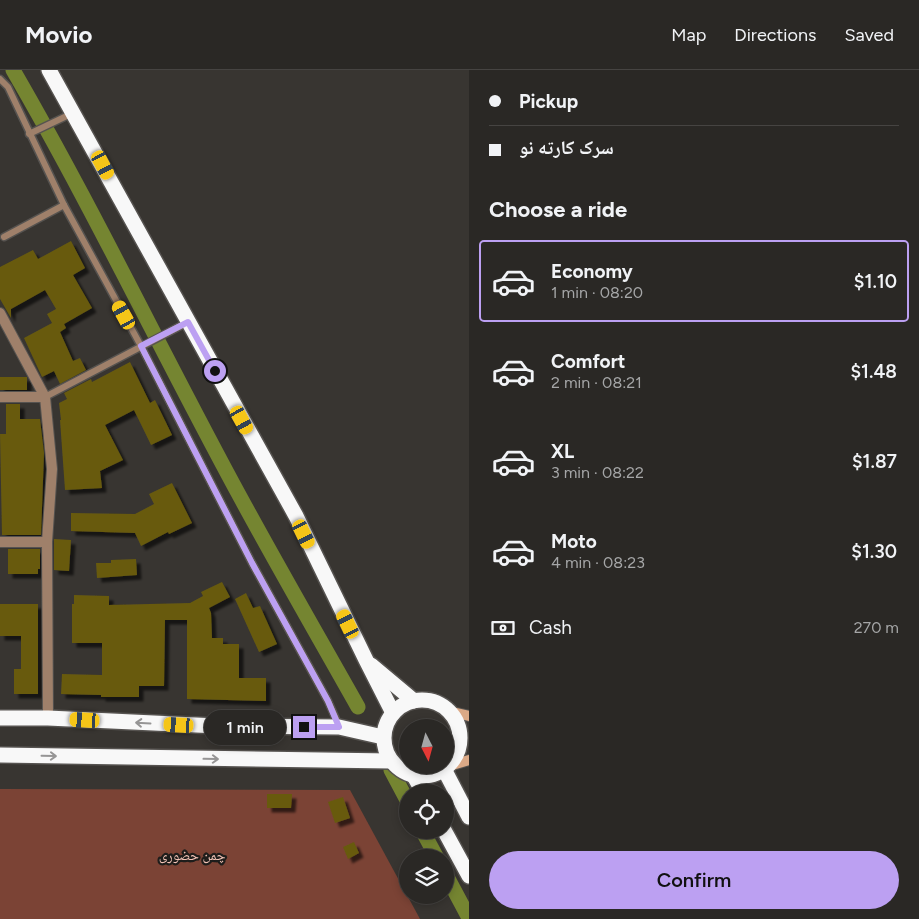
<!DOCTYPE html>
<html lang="en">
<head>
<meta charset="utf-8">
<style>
	:root { --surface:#2a2825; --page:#363432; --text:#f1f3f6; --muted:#a5a6a7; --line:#464442; --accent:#bca0f2 }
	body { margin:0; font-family:Figtree,"Noto Naskh Arabic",sans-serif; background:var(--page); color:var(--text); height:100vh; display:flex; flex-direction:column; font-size:19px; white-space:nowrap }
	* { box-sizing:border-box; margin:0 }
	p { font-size:16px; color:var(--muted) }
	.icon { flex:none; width:28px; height:28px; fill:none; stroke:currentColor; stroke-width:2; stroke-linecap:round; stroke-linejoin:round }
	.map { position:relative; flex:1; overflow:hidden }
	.details { display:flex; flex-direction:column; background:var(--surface); width:450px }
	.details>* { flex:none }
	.top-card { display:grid; align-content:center; height:110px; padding:0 20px; background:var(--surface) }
	.needle { width:32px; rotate:174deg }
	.buttons { position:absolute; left:399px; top:649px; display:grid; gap:10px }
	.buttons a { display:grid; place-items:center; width:55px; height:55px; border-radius:50%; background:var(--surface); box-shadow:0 2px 8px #0003,0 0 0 1px var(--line); font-size:25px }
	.end { position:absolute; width:22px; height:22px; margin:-11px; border:6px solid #bca0f2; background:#111; box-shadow:0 0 0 2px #111 }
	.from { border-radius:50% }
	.bubble { position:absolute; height:35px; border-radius:18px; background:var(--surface); box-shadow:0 2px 8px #0003,0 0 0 1px var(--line); font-size:16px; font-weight:600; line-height:35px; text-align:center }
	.car { position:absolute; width:15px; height:30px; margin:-15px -8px; border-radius:6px; box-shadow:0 0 4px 1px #0007; background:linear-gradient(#f5c518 24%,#345 0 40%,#f5c518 0 76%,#345 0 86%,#f5c518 0) }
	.top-card b { display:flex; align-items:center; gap:18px; height:48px; font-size:19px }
	.top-card b+b { border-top:1px solid var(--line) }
	.top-card i { width:12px; height:12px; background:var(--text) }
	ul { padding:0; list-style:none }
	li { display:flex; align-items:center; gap:15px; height:82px; margin:0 10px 8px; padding:0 10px; border:2px solid transparent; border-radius:5px }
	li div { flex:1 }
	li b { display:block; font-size:19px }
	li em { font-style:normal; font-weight:600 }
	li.current { border-color:var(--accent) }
	li>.icon { width:45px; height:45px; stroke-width:1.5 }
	h2 { padding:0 20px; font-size:22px; line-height:60px }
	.pay { display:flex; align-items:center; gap:12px; height:55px; padding:0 20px; font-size:19px }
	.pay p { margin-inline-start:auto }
	.cta { display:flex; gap:10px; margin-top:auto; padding:10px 20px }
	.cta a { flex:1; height:58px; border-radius:30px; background:var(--accent); color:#111; font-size:20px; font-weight:600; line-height:58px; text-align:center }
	header { display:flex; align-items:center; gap:30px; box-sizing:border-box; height:70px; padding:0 25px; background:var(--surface); border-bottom:1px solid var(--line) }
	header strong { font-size:24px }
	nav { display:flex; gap:28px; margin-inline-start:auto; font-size:18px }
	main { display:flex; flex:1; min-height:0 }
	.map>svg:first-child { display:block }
	.green { fill:#7b4335 }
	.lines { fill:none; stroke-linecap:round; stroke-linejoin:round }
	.canal { stroke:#758531; stroke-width:15 }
	.building { fill:#675a11; filter:url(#shadow) }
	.lane-casing { stroke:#565350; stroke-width:9 }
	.street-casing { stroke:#565350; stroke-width:12 }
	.secondary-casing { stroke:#565350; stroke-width:12 }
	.highway-casing { stroke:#565350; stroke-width:18 }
	.lane { stroke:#9f806a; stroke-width:6 }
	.street { stroke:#9f806a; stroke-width:10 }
	.secondary { stroke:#dba986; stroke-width:10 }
	.highway { stroke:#f8f8f8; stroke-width:15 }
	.oneway { stroke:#969595 }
	.route { stroke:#bca0f2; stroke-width:6 }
	.labels { text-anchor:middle; stroke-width:4.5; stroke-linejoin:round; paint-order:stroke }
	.park-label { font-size:14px; fill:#f3c4b7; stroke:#1e1d1b }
</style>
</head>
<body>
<header>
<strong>Movio</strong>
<nav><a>Map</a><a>Directions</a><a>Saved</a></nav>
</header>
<main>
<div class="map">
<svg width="469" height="849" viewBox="0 0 469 849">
	<defs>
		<filter id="shadow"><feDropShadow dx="4.5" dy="4.5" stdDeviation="1" flood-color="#0009"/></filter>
	</defs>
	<rect width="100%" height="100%" fill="#383531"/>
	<polygon class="green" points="0,719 350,720 420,849 0,849"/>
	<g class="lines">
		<g class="canal">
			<path d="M13,0c80,138 149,283 225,423 39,72 80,143 120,214"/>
			<polyline points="391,700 408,732"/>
			<polyline points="422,760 437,788"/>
			<polyline points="445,803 469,848"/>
		</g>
	</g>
	<g class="building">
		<polygon points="71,171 85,198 73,205 92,238 64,254 66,258 60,262 73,291 80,288 86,300 60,314 54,301 42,307 24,268 52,253 47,244 56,239 45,220 11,239 11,248 0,229 0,197 33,180 38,189"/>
		<polygon points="130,292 150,333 155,330 172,365 151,375 134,340 105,355 123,390 100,401 102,418 65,420 60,350 61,350 59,333 67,329 64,323 91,309 92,312"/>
		<rect x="0" y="307" width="27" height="13"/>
		<polygon points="6,334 20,334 20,349 40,349 44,383 41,465 2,465 0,364 6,364"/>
		<polygon points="172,413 192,453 169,464 168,462 141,476 135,463 71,461 71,443 135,444 154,434 149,424"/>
		<polygon points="54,469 71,470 69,501 54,500"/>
		<polygon points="8,479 40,479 40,499 38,499 38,504 8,504"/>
		<polygon points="136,489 137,505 97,508 96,493 111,493 111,490"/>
		<polygon points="222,512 230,527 209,538 211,543 212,568 223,568 223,574 239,574 239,608 266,608 266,631 187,629 187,550 165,550 164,616 139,616 139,627 101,627 101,625 61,624 62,604 102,605 102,573 72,573 72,534 74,534 74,525 109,526 109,535 190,533 203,526 201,522"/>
		<polygon points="246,523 253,538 260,536 277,574 259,582 235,529"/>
		<polygon points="0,534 38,534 38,624 14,624 14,599 21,599 21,566 0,566"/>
		<polygon points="267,724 292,724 291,738 267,738"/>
		<polygon points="343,727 350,748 335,753 328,732"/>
		<polygon points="354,772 359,783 348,789 343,777"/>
	</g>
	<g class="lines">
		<g class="lane-casing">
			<g id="lane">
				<polyline points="0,9 8,17 64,135 141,276 252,493 328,631 339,656"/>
				<polyline points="29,64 73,43"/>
				<polyline points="4,167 64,135"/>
				<polyline points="45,327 188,252"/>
			</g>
		</g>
		<g class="street-casing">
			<g id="street">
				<polyline points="0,243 45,327 52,399 47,472 48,648"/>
				<polyline points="0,327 45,327"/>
				<polyline points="0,472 47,472"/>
			</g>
		</g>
		<g class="secondary-casing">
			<g id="secondary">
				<polyline points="448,641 469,646"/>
				<polyline points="449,696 469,690"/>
			</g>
		</g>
		<g class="highway-casing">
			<g id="highway">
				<polyline points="49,0 296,446 366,590 393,643"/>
				<polyline points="371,595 414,631"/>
				<circle cx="422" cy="668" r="38"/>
				<polyline points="0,648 48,648 217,656 339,657 383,667"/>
				<polyline points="0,685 391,691"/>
				<polyline points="444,699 469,747"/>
				<polyline points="414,706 423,722"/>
				<polyline points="444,760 469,806"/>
			</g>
		</g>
		<use href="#lane" class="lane"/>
		<use href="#street" class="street"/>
		<use href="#secondary" class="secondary"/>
		<use href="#highway" class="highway"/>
	</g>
	<defs><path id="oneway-shaft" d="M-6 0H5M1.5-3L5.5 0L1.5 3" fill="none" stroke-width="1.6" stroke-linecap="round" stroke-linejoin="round" transform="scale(1.25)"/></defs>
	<g class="oneway">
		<use href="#oneway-shaft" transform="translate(143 653) rotate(-177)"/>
		<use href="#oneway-shaft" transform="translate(49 686) rotate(1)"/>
		<use href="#oneway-shaft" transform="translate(211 689) rotate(1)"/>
	</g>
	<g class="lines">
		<polyline class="route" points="215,301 188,252 141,276 252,493 328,631 339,657 304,657"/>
	</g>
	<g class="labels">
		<g class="park-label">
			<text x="192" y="790">چمن حضوری</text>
		</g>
	</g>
</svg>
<div class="buttons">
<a><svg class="needle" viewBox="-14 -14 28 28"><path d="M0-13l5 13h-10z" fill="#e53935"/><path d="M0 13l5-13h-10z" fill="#a5a6a7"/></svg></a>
<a><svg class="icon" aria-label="locate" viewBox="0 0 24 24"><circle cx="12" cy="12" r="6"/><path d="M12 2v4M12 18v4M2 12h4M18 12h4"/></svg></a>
<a><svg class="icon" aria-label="layers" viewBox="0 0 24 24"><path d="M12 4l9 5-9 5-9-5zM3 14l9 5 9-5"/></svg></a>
</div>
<i class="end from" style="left:215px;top:301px"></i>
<i class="end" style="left:304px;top:657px"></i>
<div class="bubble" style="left:204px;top:640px;width:82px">1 min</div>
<i class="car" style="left:103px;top:95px;rotate:152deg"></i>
<i class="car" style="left:124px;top:245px;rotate:331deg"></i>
<i class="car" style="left:242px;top:350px;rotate:151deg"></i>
<i class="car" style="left:304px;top:464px;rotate:154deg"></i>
<i class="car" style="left:348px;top:554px;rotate:334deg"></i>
<i class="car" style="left:85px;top:650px;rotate:273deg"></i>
<i class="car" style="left:179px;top:655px;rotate:273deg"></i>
</div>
<section class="details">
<div class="top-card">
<b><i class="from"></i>Pickup</b>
<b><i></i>سرک کارته نو</b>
</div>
<h2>Choose a ride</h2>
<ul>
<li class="current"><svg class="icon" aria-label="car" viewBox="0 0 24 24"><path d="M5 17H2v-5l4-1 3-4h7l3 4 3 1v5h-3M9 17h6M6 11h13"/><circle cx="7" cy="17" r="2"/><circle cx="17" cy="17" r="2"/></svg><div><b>Economy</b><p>1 min · 08:20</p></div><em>$1.10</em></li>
<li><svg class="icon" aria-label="car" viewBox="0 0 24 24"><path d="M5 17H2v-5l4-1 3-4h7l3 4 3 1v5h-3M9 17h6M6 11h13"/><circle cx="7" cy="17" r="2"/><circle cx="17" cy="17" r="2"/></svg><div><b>Comfort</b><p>2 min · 08:21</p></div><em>$1.48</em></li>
<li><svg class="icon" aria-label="car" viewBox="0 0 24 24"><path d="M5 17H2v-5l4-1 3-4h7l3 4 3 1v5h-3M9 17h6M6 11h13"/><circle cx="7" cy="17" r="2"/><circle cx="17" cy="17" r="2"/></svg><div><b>XL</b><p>3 min · 08:22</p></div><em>$1.87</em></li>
<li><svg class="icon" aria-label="car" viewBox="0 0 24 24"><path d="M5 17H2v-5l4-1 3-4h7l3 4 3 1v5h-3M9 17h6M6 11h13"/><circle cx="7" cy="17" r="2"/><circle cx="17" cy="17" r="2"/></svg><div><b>Moto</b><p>4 min · 08:23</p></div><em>$1.30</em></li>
</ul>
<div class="pay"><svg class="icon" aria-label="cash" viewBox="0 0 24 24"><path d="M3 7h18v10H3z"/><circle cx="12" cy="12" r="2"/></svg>Cash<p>270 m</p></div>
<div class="cta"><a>Confirm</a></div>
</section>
</main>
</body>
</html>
